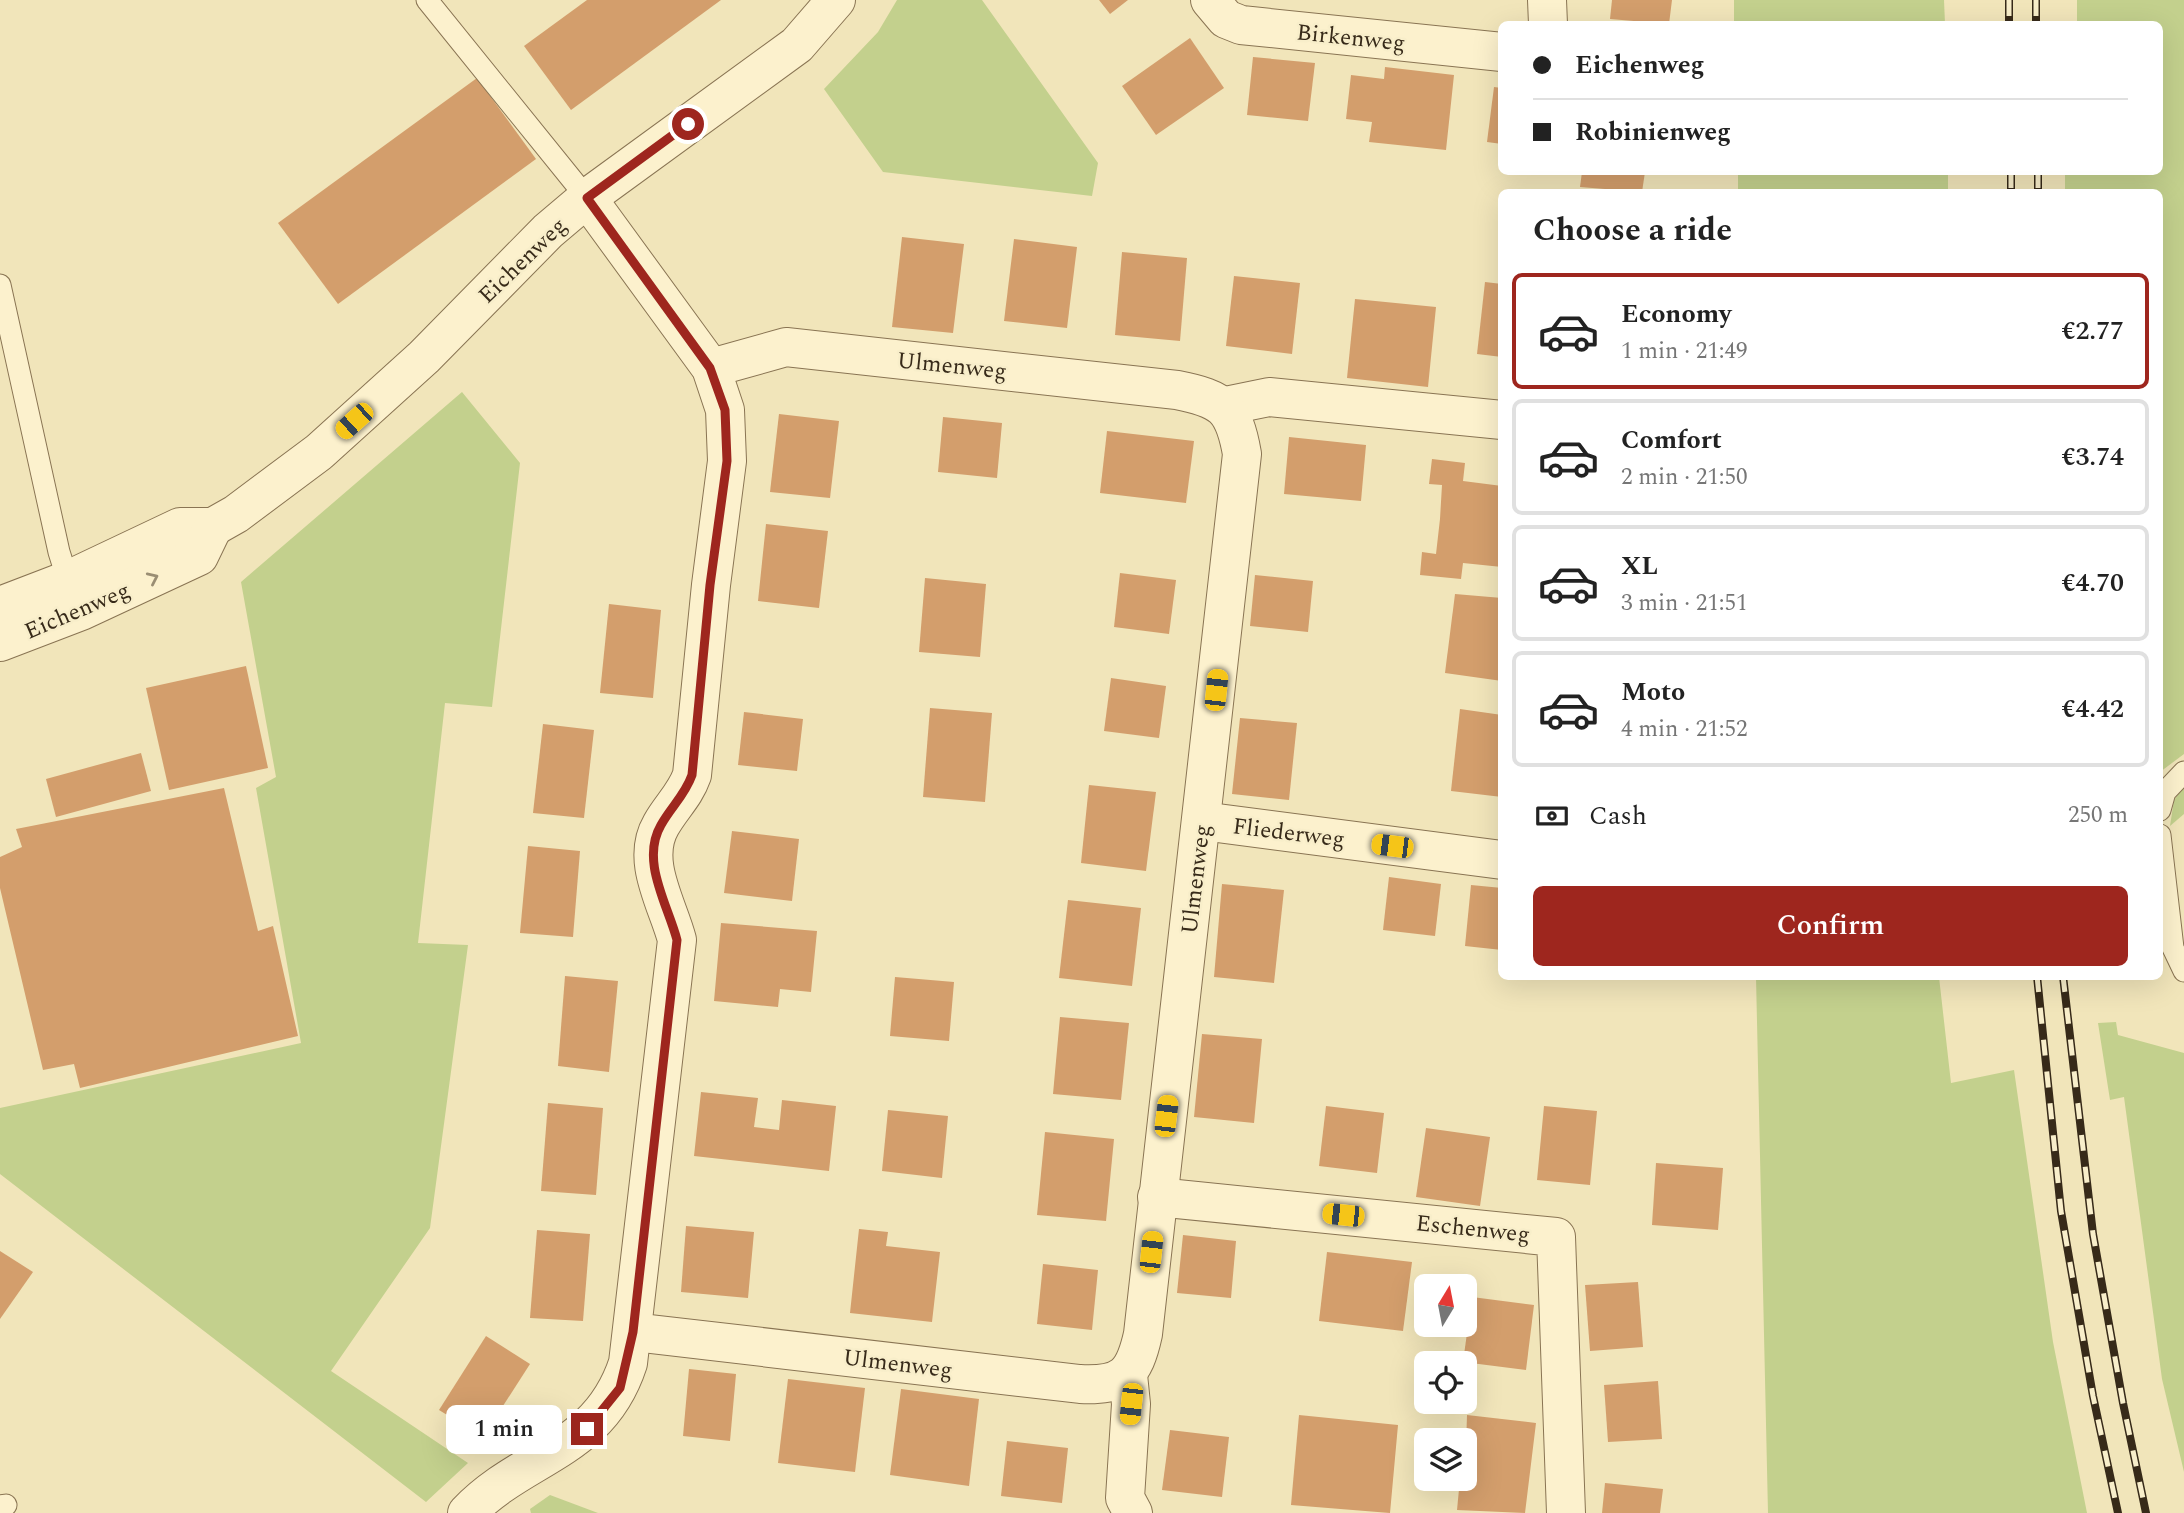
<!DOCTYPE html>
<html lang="en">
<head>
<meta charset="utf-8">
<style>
	:root { --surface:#fff; --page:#f6f6f6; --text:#222; --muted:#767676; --line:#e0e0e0; --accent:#9e261e }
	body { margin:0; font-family:Spectral,serif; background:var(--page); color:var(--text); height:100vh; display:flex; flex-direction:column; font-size:26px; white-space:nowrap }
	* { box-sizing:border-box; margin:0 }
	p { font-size:23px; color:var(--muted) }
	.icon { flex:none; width:38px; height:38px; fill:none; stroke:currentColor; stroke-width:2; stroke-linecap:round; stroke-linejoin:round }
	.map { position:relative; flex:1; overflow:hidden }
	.sheet { position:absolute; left:1498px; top:189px; width:665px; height:791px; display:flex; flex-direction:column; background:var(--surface); border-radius:10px; box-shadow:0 7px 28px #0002 }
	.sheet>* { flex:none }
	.banner { position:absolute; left:1498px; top:21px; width:665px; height:154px; border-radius:10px; box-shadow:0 7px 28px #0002; display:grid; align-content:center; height:154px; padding:0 35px; background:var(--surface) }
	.needle { width:46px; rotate:10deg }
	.controls { position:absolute; left:1414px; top:1274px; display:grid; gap:14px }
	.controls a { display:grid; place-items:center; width:63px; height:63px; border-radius:10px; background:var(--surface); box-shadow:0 7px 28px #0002; font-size:35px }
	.end { position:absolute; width:32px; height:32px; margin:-16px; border:9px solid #9e261e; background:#fff; box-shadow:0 0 0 4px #fff }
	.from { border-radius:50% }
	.bubble { position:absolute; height:49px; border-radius:10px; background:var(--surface); box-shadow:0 7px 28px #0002; font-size:23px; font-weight:600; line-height:49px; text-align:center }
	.car { position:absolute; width:21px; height:42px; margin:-21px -10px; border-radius:9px; box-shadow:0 0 5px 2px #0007; background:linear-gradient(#f5c518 24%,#345 0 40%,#f5c518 0 76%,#345 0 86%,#f5c518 0) }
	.banner b { display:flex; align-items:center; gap:24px; height:66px; font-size:26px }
	.banner b+b { border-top:2px solid var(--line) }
	.banner i { width:18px; height:18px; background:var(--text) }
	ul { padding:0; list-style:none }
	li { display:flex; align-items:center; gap:21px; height:116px; margin:0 14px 10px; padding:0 21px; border:4px solid var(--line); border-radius:10px }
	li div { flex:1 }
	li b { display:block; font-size:26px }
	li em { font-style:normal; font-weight:600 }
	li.active { border-color:var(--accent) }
	li>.icon { width:63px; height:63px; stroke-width:1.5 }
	h2 { padding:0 35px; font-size:32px; line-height:84px }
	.pay { display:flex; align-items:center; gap:18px; height:77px; padding:0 35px; font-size:26px }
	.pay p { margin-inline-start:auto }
	.cta { display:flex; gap:14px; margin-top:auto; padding:14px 35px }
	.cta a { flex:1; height:80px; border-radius:10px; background:var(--accent); color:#fff; font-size:28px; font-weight:600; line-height:80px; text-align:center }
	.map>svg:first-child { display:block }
	.green { fill:#c3d08d }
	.building { fill:#d39e6c }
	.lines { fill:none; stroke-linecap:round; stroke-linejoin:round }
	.lane-casing { stroke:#897453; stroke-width:23 }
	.street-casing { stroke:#897453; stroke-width:40 }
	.lane { stroke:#fcf1cd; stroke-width:21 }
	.street { stroke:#fcf1cd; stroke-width:38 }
	.rail-casing { stroke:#372a19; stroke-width:8 }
	.rail { stroke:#f8eeca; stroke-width:5; stroke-dasharray:16; stroke-linecap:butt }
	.oneway { stroke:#9a8e73 }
	.route { stroke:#9e261e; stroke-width:9 }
	.labels { text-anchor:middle; stroke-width:5; stroke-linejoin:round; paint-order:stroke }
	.street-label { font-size:23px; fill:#372a19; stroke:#f8eeca }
</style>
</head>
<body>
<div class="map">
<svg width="2184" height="1513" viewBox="0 0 2184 1513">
	<rect width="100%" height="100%" fill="#f1e5ba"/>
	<g class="green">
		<polygon points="897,0 982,0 1098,163 1092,196 883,172 824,89 878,32"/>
		<polygon points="1734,0 1944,0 1945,24 1734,24"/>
		<polygon points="2077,0 2184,0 2184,754 2160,772 2160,192 2065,192 2065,172 2160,172 2160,24 2077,24"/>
		<rect x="1738" y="172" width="210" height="20"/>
		<polygon points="462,392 520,463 492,707 445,703 418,943 468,945 430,1228 331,1371 468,1463 426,1502 0,1174 0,1108 301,1043 256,788 276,777 241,582"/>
		<polygon points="2184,786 2184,814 2170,826 2174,800"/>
		<polygon points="1756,977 1939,977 1951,1083 2014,1070 2053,1342 2087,1513 1768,1513"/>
		<polygon points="2116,1022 2118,1035 2184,1053 2184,1472 2162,1379 2124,1097 2110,1100 2098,1023"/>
		<polygon points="550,1495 598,1513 531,1513 530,1509"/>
	</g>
	<g class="building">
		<polygon points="587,0 721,0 571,110 524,46"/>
		<polygon points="1099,0 1128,0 1110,14"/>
		<polygon points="1612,0 1672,0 1669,24 1610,19"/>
		<polygon points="1190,38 1224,88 1156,135 1122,86"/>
		<polygon points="1253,57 1315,63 1308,121 1247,115"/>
		<polygon points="1385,67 1454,75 1446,150 1369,142 1372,122 1346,119 1351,75 1384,79"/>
		<polygon points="477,78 536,159 338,304 278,223"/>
		<polygon points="1494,87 1502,88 1502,144 1487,142"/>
		<polygon points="1582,172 1645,172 1642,192 1580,187"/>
		<polygon points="902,237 964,244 953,333 892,327"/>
		<polygon points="1014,239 1077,247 1067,328 1004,321"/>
		<polygon points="1122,252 1187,258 1180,341 1115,335"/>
		<polygon points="1234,276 1300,283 1292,354 1226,346"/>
		<polygon points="1485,282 1502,284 1502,357 1477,354"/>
		<polygon points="1355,299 1436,307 1428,387 1347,378"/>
		<polygon points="779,414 839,421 830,498 770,492"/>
		<polygon points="943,417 1002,423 997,478 938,472"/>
		<polygon points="1107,431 1194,441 1186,503 1100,493"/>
		<polygon points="1289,437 1366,445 1361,501 1284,494"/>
		<polygon points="1432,459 1465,463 1463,481 1502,486 1502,567 1463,563 1461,579 1420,575 1422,552 1436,554 1440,519 1442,485 1429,484"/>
		<polygon points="766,524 828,531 819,608 758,601"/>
		<polygon points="1120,573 1176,580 1169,634 1114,627"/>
		<polygon points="1255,575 1313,581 1308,632 1250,626"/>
		<polygon points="925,578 986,584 980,657 919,652"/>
		<polygon points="1455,594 1502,598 1502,681 1445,673"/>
		<polygon points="609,604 661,610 653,698 600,693"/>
		<polygon points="246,666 268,768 169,790 146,688"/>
		<polygon points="1111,678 1166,686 1159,738 1104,731"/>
		<polygon points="930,708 992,713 985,802 923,797"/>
		<polygon points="1460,709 1502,715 1502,797 1451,791"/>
		<polygon points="744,712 803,719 797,771 738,765"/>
		<polygon points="1240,718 1297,723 1289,800 1232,794"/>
		<polygon points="543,724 594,730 584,818 533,813"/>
		<polygon points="141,753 151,791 56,817 46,779"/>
		<polygon points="1089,785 1156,792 1146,871 1081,863"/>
		<polygon points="224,788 258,931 273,926 298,1036 80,1088 74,1064 43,1070 0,888 0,857 22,847 16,829"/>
		<polygon points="732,831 799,839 792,901 724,893"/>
		<polygon points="528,846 580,851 573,937 520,933"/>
		<polygon points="1389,877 1441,884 1435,936 1383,930"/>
		<polygon points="1222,884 1284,890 1274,983 1214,977"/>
		<polygon points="1471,885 1502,888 1502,950 1465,946"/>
		<polygon points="1068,900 1141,908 1132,986 1059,978"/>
		<polygon points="721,923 817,931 811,992 780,989 778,1007 714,1001"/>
		<polygon points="565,976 618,981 609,1072 558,1066"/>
		<polygon points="895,977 954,982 949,1041 890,1036"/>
		<polygon points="1060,1017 1129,1023 1121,1100 1053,1094"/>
		<polygon points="1202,1034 1262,1039 1254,1123 1194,1117"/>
		<polygon points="701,1092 758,1098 754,1127 779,1130 782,1100 836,1106 829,1171 694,1156"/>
		<polygon points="548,1103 603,1108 596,1195 541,1191"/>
		<polygon points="1326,1106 1384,1113 1377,1173 1319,1166"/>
		<polygon points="1544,1106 1597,1111 1590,1185 1537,1180"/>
		<polygon points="888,1110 948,1116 942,1178 882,1171"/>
		<polygon points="1426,1128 1490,1137 1480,1206 1416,1197"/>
		<polygon points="1045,1132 1114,1139 1106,1221 1037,1215"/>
		<polygon points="1656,1163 1723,1168 1718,1230 1652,1225"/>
		<polygon points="686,1226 754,1232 748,1298 681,1292"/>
		<polygon points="859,1229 888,1232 886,1246 940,1252 932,1322 850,1313"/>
		<polygon points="537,1230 590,1234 583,1321 530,1318"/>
		<polygon points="1183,1235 1236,1241 1231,1298 1177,1293"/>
		<polygon points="0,1251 33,1272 0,1319"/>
		<polygon points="1327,1252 1412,1262 1403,1331 1319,1321"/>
		<polygon points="1043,1264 1098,1270 1092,1330 1037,1324"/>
		<polygon points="1638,1282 1643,1347 1590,1351 1585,1285"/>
		<polygon points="1472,1297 1534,1305 1526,1370 1463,1362"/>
		<polygon points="486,1336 530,1364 483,1437 439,1410"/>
		<polygon points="689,1369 736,1374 730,1441 683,1436"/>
		<polygon points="788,1379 865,1388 855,1472 778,1463"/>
		<polygon points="1658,1381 1662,1439 1608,1442 1604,1385"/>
		<polygon points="901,1389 979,1399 969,1486 890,1475"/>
		<polygon points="1299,1415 1398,1425 1390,1513 1291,1505"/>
		<polygon points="1467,1415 1536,1423 1525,1513 1457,1510 1460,1479 1465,1479"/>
		<polygon points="1170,1430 1229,1437 1222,1497 1162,1490"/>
		<polygon points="1007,1441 1068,1448 1062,1503 1001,1496"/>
		<polygon points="1605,1483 1663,1489 1660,1513 1602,1513"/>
	</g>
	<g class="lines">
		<g class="lane-casing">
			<g id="lane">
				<polyline points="427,0 587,198"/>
				<polyline points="0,285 59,552 70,587"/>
				<polyline points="2160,810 2165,792 2184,772"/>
				<polyline points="2160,835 2173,948 2184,971"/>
				<polyline points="0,1506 6,1505"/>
			</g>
		</g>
		<g class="street-casing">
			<g id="street">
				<polyline points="1210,0 1226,19 1241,25 1502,52"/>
				<polyline points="1547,0 1548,24"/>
				<polyline points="1225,406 1269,397 1502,420"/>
				<polyline points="0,606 68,580 180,527 213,527 236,514 319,452 424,357 548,231 587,198 797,45 836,0"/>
				<polyline points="0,642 81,611 199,556 213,527"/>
				<polyline points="1202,821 1502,860"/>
				<polyline points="1157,1197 1556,1237 1566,1513"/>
				<path d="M633,1332l447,52c43,2 54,-9 63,-50l99,-880c-8,-46 -19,-55 -65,-64l-391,-43 -75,21"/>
				<polyline points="1128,1375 1131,1404 1125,1498 1133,1513"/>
				<path d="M467,1513c56,-59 132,-61 161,-150l49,-423c-9,-35 -37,-79 -16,-115 10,-18 24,-30 31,-50l19,-190 16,-124 -2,-51 -14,-42 -124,-170"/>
			</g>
		</g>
		<use href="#lane" class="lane"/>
		<use href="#street" class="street"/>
		<g class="rail-casing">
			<g id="rail">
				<polyline points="2009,0 2009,24"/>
				<polyline points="2036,0 2036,24"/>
				<polyline points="2011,172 2011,192"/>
				<polyline points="2038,172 2038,192"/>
				<polyline points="2037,976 2061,1211 2093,1396 2118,1513"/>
				<polyline points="2063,976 2093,1234 2123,1403 2146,1513"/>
			</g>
		</g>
		<use href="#rail" class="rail"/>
	</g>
	<defs><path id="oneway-chevron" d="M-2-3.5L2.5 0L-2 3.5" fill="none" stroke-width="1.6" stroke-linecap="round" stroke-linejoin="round" transform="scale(1.75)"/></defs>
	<use class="oneway" href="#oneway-chevron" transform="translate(153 578) rotate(-25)"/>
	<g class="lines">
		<path class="route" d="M587,1429l33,-41 13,-56 44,-392c-9,-35 -37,-79 -16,-115 10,-18 24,-30 31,-50l18,-190 17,-124 -2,-51 -15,-42 -123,-170 101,-74"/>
	</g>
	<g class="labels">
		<g class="street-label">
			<text transform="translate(1351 37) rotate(6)" y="8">Birkenweg</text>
			<text transform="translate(522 260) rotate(-44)" y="8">Eichenweg</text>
			<text transform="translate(952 365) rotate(6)" y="8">Ulmenweg</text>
			<text transform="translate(77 610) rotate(-23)" y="8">Eichenweg</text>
			<text transform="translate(1289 832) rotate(7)" y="8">Fliederweg</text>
			<text transform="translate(1195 879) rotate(-83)" y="8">Ulmenweg</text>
			<text transform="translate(1473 1228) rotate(6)" y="8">Eschenweg</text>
			<text transform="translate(898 1363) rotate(7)" y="8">Ulmenweg</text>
		</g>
	</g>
</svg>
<div class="controls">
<a><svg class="needle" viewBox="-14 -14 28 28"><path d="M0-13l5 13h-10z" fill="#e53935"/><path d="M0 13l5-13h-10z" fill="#767676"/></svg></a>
<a><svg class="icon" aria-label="locate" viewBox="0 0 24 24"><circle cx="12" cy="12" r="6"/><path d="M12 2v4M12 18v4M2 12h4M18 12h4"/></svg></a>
<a><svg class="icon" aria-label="layers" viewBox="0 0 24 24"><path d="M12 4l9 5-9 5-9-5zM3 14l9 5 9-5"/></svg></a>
</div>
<i class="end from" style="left:688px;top:124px"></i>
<i class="end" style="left:587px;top:1429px"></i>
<div class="bubble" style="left:446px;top:1405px;width:116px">1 min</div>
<i class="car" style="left:354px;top:421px;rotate:228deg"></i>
<i class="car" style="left:1216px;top:690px;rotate:6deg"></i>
<i class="car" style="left:1392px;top:846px;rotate:277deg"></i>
<i class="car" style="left:1166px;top:1116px;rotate:7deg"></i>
<i class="car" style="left:1343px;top:1215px;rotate:276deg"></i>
<i class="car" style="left:1151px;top:1252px;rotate:6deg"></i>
<i class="car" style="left:1131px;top:1404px;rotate:186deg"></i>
<div class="banner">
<b><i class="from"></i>Eichenweg</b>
<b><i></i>Robinienweg</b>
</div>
<section class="sheet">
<h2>Choose a ride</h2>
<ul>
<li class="active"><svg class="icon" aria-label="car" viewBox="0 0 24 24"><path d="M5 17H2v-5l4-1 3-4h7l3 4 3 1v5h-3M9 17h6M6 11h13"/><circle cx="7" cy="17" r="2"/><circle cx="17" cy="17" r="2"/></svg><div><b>Economy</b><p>1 min · 21:49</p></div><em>€2.77</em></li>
<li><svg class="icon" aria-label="car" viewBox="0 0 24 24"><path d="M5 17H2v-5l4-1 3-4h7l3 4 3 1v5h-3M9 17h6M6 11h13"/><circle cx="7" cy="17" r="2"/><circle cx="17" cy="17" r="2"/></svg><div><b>Comfort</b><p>2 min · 21:50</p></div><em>€3.74</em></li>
<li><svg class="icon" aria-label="car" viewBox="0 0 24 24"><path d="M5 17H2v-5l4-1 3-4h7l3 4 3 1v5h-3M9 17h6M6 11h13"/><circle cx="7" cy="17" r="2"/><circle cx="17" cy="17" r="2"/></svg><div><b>XL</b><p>3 min · 21:51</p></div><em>€4.70</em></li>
<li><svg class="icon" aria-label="car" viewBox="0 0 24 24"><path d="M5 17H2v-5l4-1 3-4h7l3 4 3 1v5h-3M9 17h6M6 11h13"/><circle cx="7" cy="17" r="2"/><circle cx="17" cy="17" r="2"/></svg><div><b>Moto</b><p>4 min · 21:52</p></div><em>€4.42</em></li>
</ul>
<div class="pay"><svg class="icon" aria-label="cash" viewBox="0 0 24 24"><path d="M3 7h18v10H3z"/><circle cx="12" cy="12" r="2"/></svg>Cash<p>250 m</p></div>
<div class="cta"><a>Confirm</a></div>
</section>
</div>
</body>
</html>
